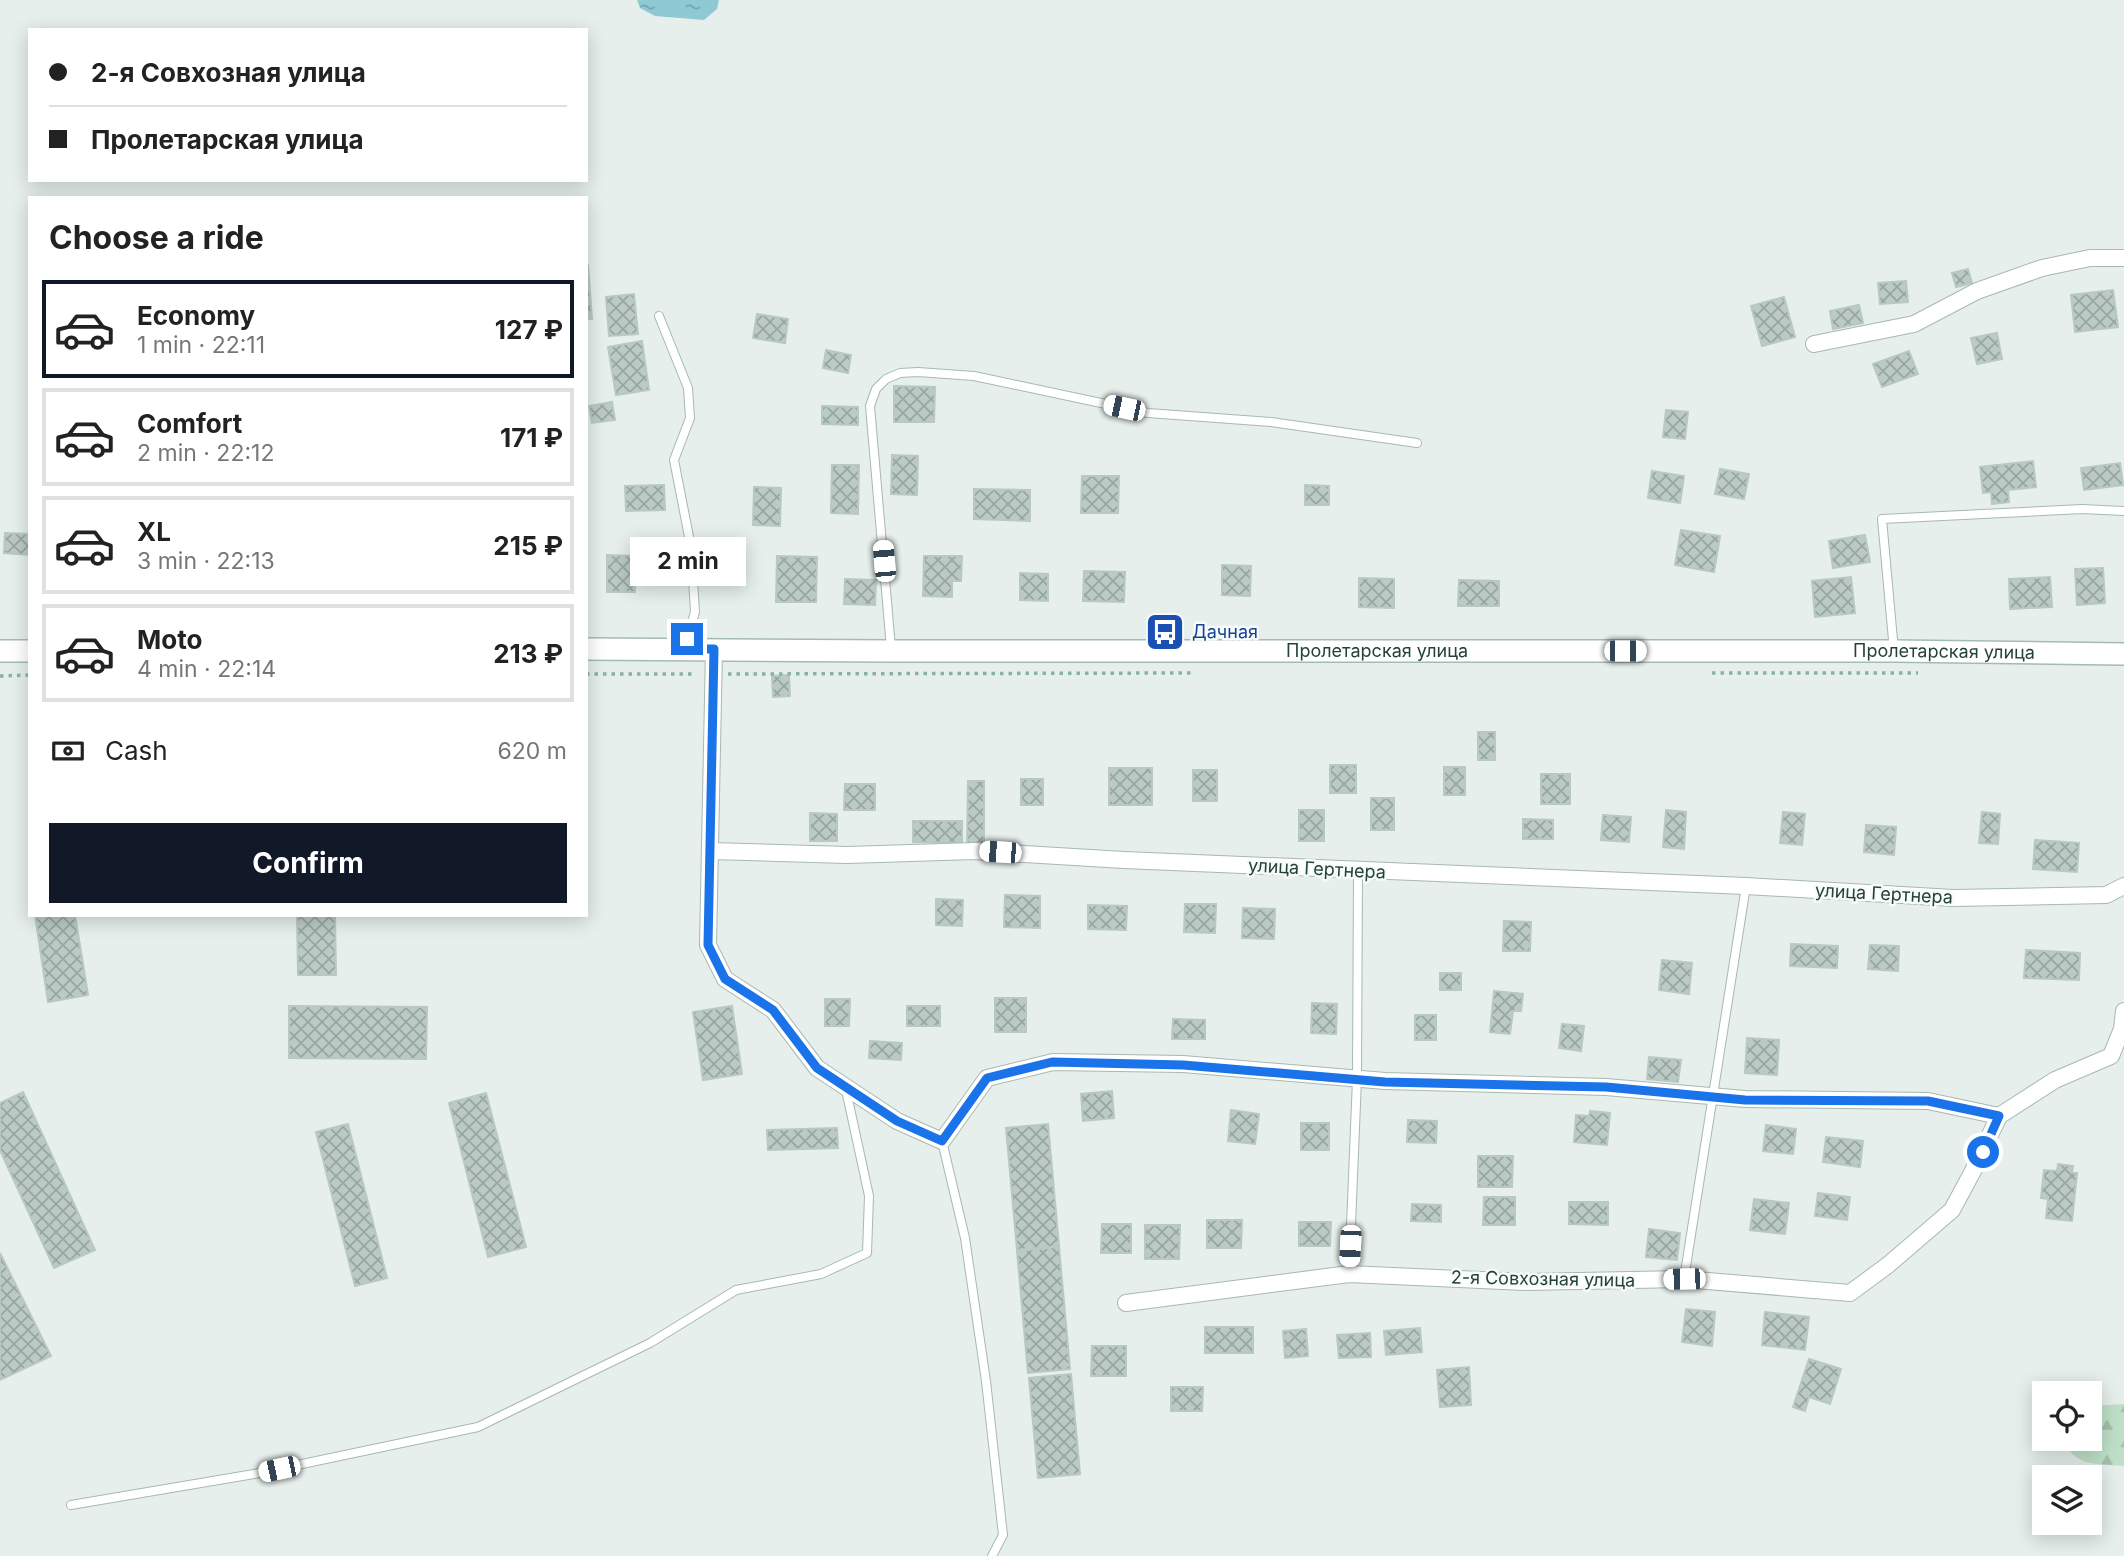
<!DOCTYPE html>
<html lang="en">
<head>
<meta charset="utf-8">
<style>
	:root { --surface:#fff; --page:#f2f2f2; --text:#222; --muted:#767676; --line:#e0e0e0; --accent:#111827 }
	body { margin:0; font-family:Inter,sans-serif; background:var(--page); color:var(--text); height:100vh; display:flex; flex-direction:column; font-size:26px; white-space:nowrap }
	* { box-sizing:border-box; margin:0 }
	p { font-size:23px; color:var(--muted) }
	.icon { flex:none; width:38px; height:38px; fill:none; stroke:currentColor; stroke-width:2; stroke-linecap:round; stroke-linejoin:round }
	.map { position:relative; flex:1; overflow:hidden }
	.sheet { position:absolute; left:28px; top:196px; width:560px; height:721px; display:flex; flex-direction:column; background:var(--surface); border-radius:0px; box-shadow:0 4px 18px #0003 }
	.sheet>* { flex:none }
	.banner { position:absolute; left:28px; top:28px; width:560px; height:154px; border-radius:0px; box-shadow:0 4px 18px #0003; display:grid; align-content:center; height:154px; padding:0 21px; background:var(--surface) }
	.buttons { position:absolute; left:2032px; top:1381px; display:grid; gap:14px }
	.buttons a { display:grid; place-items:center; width:70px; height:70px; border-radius:0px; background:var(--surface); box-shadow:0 4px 18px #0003; font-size:35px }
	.end { position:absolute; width:32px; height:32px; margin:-16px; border:9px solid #1a73e8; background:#fff; box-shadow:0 0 0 4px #fff }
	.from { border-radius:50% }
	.bubble { position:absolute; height:49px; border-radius:0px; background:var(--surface); box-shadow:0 4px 18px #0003; font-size:23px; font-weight:700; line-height:49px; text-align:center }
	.car { position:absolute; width:21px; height:42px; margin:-21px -10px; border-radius:9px; box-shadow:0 0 5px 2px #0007; background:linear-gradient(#fff 24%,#345 0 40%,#fff 0 76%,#345 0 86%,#fff 0) }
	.banner b { display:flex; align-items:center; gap:24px; height:66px; font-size:26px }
	.banner b+b { border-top:2px solid var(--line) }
	.banner i { width:18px; height:18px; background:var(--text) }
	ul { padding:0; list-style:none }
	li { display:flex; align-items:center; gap:21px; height:98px; margin:0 14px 10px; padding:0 7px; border:4px solid var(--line); border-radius:0px }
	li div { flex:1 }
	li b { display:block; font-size:26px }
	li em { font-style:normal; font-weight:700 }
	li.selected { border-color:var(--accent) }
	li>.icon { width:63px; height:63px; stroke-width:1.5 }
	h2 { padding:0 21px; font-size:32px; line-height:84px }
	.pay { display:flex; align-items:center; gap:18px; height:77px; padding:0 21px; font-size:26px }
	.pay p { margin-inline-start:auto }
	.cta { display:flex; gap:14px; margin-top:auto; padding:14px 21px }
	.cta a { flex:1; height:80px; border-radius:0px; background:var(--accent); color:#fff; font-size:28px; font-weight:700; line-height:80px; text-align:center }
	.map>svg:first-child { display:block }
	.forest { fill:url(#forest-firs) }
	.water { fill:url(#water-ripples) }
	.building { fill:url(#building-cross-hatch); stroke:#b8c9c2; stroke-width:2 }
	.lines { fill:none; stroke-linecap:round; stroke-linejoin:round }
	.service-casing { stroke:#a8b8b2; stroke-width:10 }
	.minor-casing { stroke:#a8b8b2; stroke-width:18 }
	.secondary-casing { stroke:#a4bbb3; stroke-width:24 }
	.path { stroke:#86b3a5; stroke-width:3.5; stroke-dasharray:3.5 5; stroke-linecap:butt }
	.service { stroke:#fff; stroke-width:8 }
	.minor { stroke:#fff; stroke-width:16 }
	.secondary { stroke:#fff; stroke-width:21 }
	.route { stroke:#1a73e8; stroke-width:9 }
	.labels { text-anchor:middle; stroke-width:5; stroke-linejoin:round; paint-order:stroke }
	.transit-label { font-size:18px; fill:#164399; stroke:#f7fbf9; text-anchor:start }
	.street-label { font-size:18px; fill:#24423a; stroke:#f7fbf9 }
</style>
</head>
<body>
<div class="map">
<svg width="2124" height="1556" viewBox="0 0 2124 1556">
	<defs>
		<pattern id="forest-firs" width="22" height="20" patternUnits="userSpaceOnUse" patternTransform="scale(1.75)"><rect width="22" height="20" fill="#bfe0c8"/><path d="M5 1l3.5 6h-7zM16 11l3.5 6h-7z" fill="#a4c1ad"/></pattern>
		<pattern id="water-ripples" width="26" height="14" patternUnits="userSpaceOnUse" patternTransform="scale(1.75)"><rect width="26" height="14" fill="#8ec9d4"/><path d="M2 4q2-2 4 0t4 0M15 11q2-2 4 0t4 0" fill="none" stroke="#74a5ad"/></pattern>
		<pattern id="building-cross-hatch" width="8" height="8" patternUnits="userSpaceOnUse" patternTransform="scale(1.75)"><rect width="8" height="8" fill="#bbcac4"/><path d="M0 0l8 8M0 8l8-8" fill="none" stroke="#98a6a0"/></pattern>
	</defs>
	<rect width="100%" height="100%" fill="#e6efeb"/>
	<path class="forest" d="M2124,1404v62c-19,-2 -42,1 -54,-15l1,-12 19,-1v-32z"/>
	<polygon class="water" points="637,0 719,0 717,9 704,20 655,16 640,8"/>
	<g class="building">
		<polygon points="586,265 588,265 592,319 586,319"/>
		<polygon points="1968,269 1972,283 1956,287 1952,273"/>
		<polygon points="1906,281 1908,302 1880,304 1878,283"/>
		<polygon points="2113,290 2118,327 2075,332 2071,295"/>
		<polygon points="634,294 638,334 609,336 606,297"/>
		<polygon points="1784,297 1795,337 1762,346 1751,306"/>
		<polygon points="1859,305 1863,323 1833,329 1830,311"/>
		<polygon points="757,314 788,319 785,343 753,338"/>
		<polygon points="1997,333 2002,359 1977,364 1971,338"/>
		<polygon points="642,341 649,390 616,395 608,347"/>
		<polygon points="826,350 851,355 848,373 823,368"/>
		<polygon points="1909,351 1918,374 1882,387 1873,364"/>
		<polygon points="894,386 935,387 934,422 894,422"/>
		<polygon points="612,402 615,420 592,423 589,406"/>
		<polygon points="822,406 858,407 858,425 822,424"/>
		<polygon points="1666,410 1688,412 1685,439 1663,437"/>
		<polygon points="892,455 918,456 917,495 891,494"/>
		<polygon points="2033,461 2036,487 2008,490 2009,502 1992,504 1991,492 1983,493 1980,467"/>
		<polygon points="2120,463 2123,485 2084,490 2081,468"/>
		<polygon points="832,465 859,465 858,514 831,513"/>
		<polygon points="1720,469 1749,474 1744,499 1715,494"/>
		<polygon points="1652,471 1684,476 1680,503 1648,498"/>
		<polygon points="1082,476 1119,476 1118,513 1081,513"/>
		<polygon points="664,485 665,510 626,511 625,486"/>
		<polygon points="1305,485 1329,486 1329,505 1305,505"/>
		<polygon points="754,487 781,488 780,526 753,525"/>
		<polygon points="974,489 1030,490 1030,521 974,519"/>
		<polygon points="1681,530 1720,536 1714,572 1675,565"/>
		<polygon points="5,533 30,534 30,555 4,553"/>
		<polygon points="1865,535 1870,562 1833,568 1829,541"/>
		<polygon points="607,555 636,556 635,592 607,592"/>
		<polygon points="777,556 817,557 816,602 776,602"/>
		<polygon points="924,556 962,556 961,581 952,581 952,597 923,596"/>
		<polygon points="1222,565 1251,566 1250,596 1222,595"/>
		<polygon points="2103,568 2105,603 2077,605 2075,569"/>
		<polygon points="1084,571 1125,572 1124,602 1083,601"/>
		<polygon points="1020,573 1048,574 1048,601 1020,600"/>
		<polygon points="1851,577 1855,613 1815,617 1812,581"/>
		<polygon points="2050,577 2052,607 2010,609 2009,579"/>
		<polygon points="1359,578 1394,579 1394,608 1359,607"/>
		<polygon points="845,579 876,580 875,605 844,604"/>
		<polygon points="1459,580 1499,581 1499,606 1458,606"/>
		<polygon points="1172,622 1172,631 1157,632 1157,623"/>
		<polygon points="789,675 790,696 773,697 772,676"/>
		<rect x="1478" y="732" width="17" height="28"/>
		<rect x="1330" y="765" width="26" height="28"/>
		<rect x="1444" y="767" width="21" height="28"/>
		<rect x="1109" y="768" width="43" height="37"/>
		<rect x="1193" y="770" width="24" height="31"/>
		<rect x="1541" y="774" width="29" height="30"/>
		<rect x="1021" y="779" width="22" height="26"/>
		<polygon points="968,781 984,781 984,845 967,846"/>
		<polygon points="845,784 875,784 875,810 844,810"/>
		<rect x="1371" y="798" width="23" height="32"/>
		<rect x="1299" y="810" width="25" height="31"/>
		<polygon points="1666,810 1686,812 1684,849 1663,847"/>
		<polygon points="1783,812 1805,814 1802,845 1780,843"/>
		<polygon points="1982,812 2000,814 1998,844 1979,843"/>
		<polygon points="810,813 837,814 837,841 810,841"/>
		<polygon points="1603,815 1631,817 1629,842 1601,840"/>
		<polygon points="1523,819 1553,820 1553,839 1523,839"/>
		<polygon points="913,821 962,821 962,843 913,842"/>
		<polygon points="1866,825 1896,827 1894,855 1864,852"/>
		<polygon points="2035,840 2079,843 2077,872 2033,869"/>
		<polygon points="1005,895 1040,896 1040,928 1004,927"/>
		<polygon points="936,899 963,900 962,926 936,925"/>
		<polygon points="1185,904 1216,904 1215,933 1184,932"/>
		<polygon points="1088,905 1127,906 1126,930 1088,929"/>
		<polygon points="1243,908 1275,909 1274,939 1242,938"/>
		<polygon points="35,915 75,915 88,995 48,1002"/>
		<polygon points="297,915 335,915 336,975 298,975"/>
		<polygon points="1504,921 1531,922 1530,951 1503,951"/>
		<polygon points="1791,944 1838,946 1837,968 1790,966"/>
		<polygon points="1870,945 1899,946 1898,971 1868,969"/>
		<polygon points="2026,950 2080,953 2079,980 2024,978"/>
		<polygon points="1662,960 1692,963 1689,994 1659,990"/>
		<rect x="1440" y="973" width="21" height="17"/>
		<polygon points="1494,991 1523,994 1521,1011 1513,1011 1510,1034 1490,1032"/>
		<rect x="995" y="998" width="31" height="34"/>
		<polygon points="825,999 850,999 849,1026 825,1026"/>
		<polygon points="1312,1003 1337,1004 1336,1034 1311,1033"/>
		<polygon points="289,1006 427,1007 426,1059 289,1058"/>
		<polygon points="732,1006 742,1074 703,1080 693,1012"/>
		<rect x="907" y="1006" width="33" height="20"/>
		<rect x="1415" y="1015" width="21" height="25"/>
		<polygon points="1173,1019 1205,1020 1205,1039 1172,1039"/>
		<polygon points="1562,1024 1584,1026 1581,1051 1559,1048"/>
		<polygon points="1747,1038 1779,1040 1777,1075 1745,1073"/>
		<polygon points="870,1041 902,1043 901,1060 869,1058"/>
		<polygon points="1649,1057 1681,1060 1678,1082 1647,1079"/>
		<polygon points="1112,1091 1114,1118 1083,1121 1081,1094"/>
		<polygon points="23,1092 95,1250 54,1268 0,1150 0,1103"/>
		<polygon points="486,1093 526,1247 488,1257 449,1103"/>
		<polygon points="1231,1110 1259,1114 1255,1144 1228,1141"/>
		<polygon points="1590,1111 1610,1113 1607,1145 1574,1142 1576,1115 1589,1116"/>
		<polygon points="1408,1120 1437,1121 1436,1143 1407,1142"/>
		<rect x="1301" y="1123" width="28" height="27"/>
		<polygon points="348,1124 387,1278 355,1286 316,1132"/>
		<polygon points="1048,1124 1059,1246 1017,1250 1006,1128"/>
		<polygon points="1766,1125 1796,1129 1793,1154 1763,1151"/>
		<polygon points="837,1128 838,1148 768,1150 767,1130"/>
		<polygon points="1826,1137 1863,1141 1860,1167 1823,1162"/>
		<polygon points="1478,1156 1513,1156 1512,1187 1478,1187"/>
		<polygon points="2058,1164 2073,1166 2072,1173 2077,1173 2072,1221 2046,1218 2048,1199 2041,1198 2044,1170 2057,1171"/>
		<polygon points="1818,1193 1850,1197 1847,1220 1815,1216"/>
		<polygon points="1484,1197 1515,1197 1515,1225 1483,1225"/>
		<polygon points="1754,1199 1789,1203 1785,1234 1750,1230"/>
		<polygon points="1569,1202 1608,1202 1608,1225 1569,1224"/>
		<polygon points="1412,1204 1441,1205 1441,1222 1411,1221"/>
		<polygon points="1207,1220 1242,1220 1241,1248 1207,1248"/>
		<polygon points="1299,1222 1331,1222 1330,1246 1299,1246"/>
		<polygon points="1102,1224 1131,1224 1131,1253 1101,1253"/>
		<polygon points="1145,1225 1180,1225 1179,1259 1145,1259"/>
		<polygon points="1649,1229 1680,1233 1677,1260 1646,1257"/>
		<polygon points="1059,1247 1070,1369 1028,1373 1017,1251"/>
		<polygon points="0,1253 51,1356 0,1380"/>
		<polygon points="1686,1309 1715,1312 1712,1346 1682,1342"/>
		<polygon points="1765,1312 1809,1317 1805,1350 1762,1345"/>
		<rect x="1205" y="1327" width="48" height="26"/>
		<polygon points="1420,1328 1422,1352 1386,1355 1384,1331"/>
		<polygon points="1306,1329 1308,1356 1285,1358 1283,1331"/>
		<polygon points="1370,1333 1371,1357 1339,1358 1337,1335"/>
		<polygon points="1092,1346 1126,1346 1126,1376 1091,1376"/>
		<polygon points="1809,1359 1841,1369 1830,1404 1809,1397 1805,1411 1793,1407"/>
		<polygon points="1469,1367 1471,1405 1440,1407 1437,1370"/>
		<polygon points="1071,1374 1080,1474 1038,1478 1029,1378"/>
		<polygon points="1171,1387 1203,1387 1202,1411 1171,1411"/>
	</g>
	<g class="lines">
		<g class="service-casing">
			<g id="service">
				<polyline points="659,316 688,388 690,418 674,460 691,547 695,612 684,649"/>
				<polyline points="891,648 870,406 876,389 886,379 900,373 918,372 974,376 1148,413 1271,422 1417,443"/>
				<polyline points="1894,651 1882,519 2082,509 2124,511"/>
				<polyline points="942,1141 965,1238 986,1381 1003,1535 992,1556"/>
				<polyline points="1349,1274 1357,1079 1358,870"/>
				<polyline points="1684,1279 1746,886"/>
				<polyline points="71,1505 254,1474 478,1427 650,1343 736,1290 821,1274 867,1253 869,1196 846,1090"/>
			</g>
		</g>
		<g class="minor-casing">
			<g id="minor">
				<polyline points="1814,344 1914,324 1977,291 2042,268 2090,258 2124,258"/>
				<polyline points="714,649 708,945 725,979 773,1010 817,1068 897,1121 942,1141 987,1078 1053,1062 1183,1064 1385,1081 1606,1087 1745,1099 1928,1101 1999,1116 2055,1080 2111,1056 2122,1029 2124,1011"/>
				<polyline points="710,851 847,855 975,851 1124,860 1746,886 1953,898 2106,895 2124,886"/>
				<polyline points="1126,1303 1349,1274 1525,1282 1684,1279 1850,1293 1888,1265 1952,1210 1974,1169 1999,1116"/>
			</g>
		</g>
		<g class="secondary-casing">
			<g id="secondary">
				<path id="s1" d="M586,649l306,2h1002l230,3"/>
				<polyline points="0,651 30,651"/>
			</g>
		</g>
		<g class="path">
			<polyline points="1712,673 1918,673"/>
			<polyline points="586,674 696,674"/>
			<polyline points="728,674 1193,673"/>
			<polyline points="0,676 30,675"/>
		</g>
		<use href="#service" class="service"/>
		<use href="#minor" class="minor"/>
		<use href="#secondary" class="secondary"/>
	</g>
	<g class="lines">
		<polyline class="route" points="687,639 684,649 714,649 708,945 725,979 773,1010 817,1068 897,1121 942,1141 987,1078 1052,1062 1183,1065 1385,1082 1606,1087 1745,1100 1928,1101 1999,1116 1983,1152"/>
	</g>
	<defs>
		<g id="bus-square" transform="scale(2.0125)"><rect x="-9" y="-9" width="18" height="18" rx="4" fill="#1a4fb4" stroke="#f7fbf9"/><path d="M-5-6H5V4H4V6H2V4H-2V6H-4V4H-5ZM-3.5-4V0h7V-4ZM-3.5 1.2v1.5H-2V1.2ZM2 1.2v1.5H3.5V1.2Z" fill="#fff"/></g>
	</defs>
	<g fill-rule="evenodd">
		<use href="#bus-square" x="1165" y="632"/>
	</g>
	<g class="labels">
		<g class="transit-label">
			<text x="1192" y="638">Дачная</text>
		</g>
		<g class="street-label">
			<text dy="6" stroke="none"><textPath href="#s1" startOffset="791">Пролетарская улица</textPath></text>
			<text dy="6" stroke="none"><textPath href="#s1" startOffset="1358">Пролетарская улица</textPath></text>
			<text transform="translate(1317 869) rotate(3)" y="6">улица Гертнера</text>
			<text transform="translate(1884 894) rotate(3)" y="6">улица Гертнера</text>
			<text transform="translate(1543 1279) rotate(1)" y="6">2-я Совхозная улица</text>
		</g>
	</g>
</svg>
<div class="buttons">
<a><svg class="icon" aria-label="locate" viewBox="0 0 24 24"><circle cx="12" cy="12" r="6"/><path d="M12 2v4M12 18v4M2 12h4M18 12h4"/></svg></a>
<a><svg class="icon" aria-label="layers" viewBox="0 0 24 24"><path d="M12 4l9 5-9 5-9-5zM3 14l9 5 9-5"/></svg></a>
</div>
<i class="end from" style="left:1983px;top:1152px"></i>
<i class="end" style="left:687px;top:639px"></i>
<div class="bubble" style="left:630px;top:537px;width:116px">2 min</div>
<i class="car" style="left:1124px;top:408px;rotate:282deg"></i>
<i class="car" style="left:884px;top:561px;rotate:355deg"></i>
<i class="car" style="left:1625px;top:651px;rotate:90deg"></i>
<i class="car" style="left:1000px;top:852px;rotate:274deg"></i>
<i class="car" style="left:1350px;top:1246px;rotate:183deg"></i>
<i class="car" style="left:1684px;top:1279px;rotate:269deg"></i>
<i class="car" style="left:279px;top:1469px;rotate:258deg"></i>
<div class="banner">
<b><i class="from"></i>2-я Совхозная улица</b>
<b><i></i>Пролетарская улица</b>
</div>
<section class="sheet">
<h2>Choose a ride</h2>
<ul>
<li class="selected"><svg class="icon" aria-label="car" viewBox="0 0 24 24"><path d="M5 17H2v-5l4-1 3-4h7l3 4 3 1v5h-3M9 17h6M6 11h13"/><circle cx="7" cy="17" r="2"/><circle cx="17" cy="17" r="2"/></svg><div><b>Economy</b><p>1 min · 22:11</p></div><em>127 ₽</em></li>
<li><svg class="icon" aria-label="car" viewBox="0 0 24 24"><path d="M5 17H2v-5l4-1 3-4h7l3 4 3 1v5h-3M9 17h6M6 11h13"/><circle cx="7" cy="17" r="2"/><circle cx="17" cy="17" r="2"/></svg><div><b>Comfort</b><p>2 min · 22:12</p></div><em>171 ₽</em></li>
<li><svg class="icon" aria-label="car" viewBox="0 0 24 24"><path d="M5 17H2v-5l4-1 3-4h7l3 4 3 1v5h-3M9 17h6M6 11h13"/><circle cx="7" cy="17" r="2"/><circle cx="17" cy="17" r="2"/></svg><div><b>XL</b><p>3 min · 22:13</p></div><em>215 ₽</em></li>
<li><svg class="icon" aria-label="car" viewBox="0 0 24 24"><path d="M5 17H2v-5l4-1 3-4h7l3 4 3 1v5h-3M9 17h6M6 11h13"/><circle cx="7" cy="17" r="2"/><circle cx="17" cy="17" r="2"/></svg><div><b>Moto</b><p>4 min · 22:14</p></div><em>213 ₽</em></li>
</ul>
<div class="pay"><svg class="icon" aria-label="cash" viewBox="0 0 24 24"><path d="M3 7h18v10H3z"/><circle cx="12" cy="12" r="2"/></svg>Cash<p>620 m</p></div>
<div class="cta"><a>Confirm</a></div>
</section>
</div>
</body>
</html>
